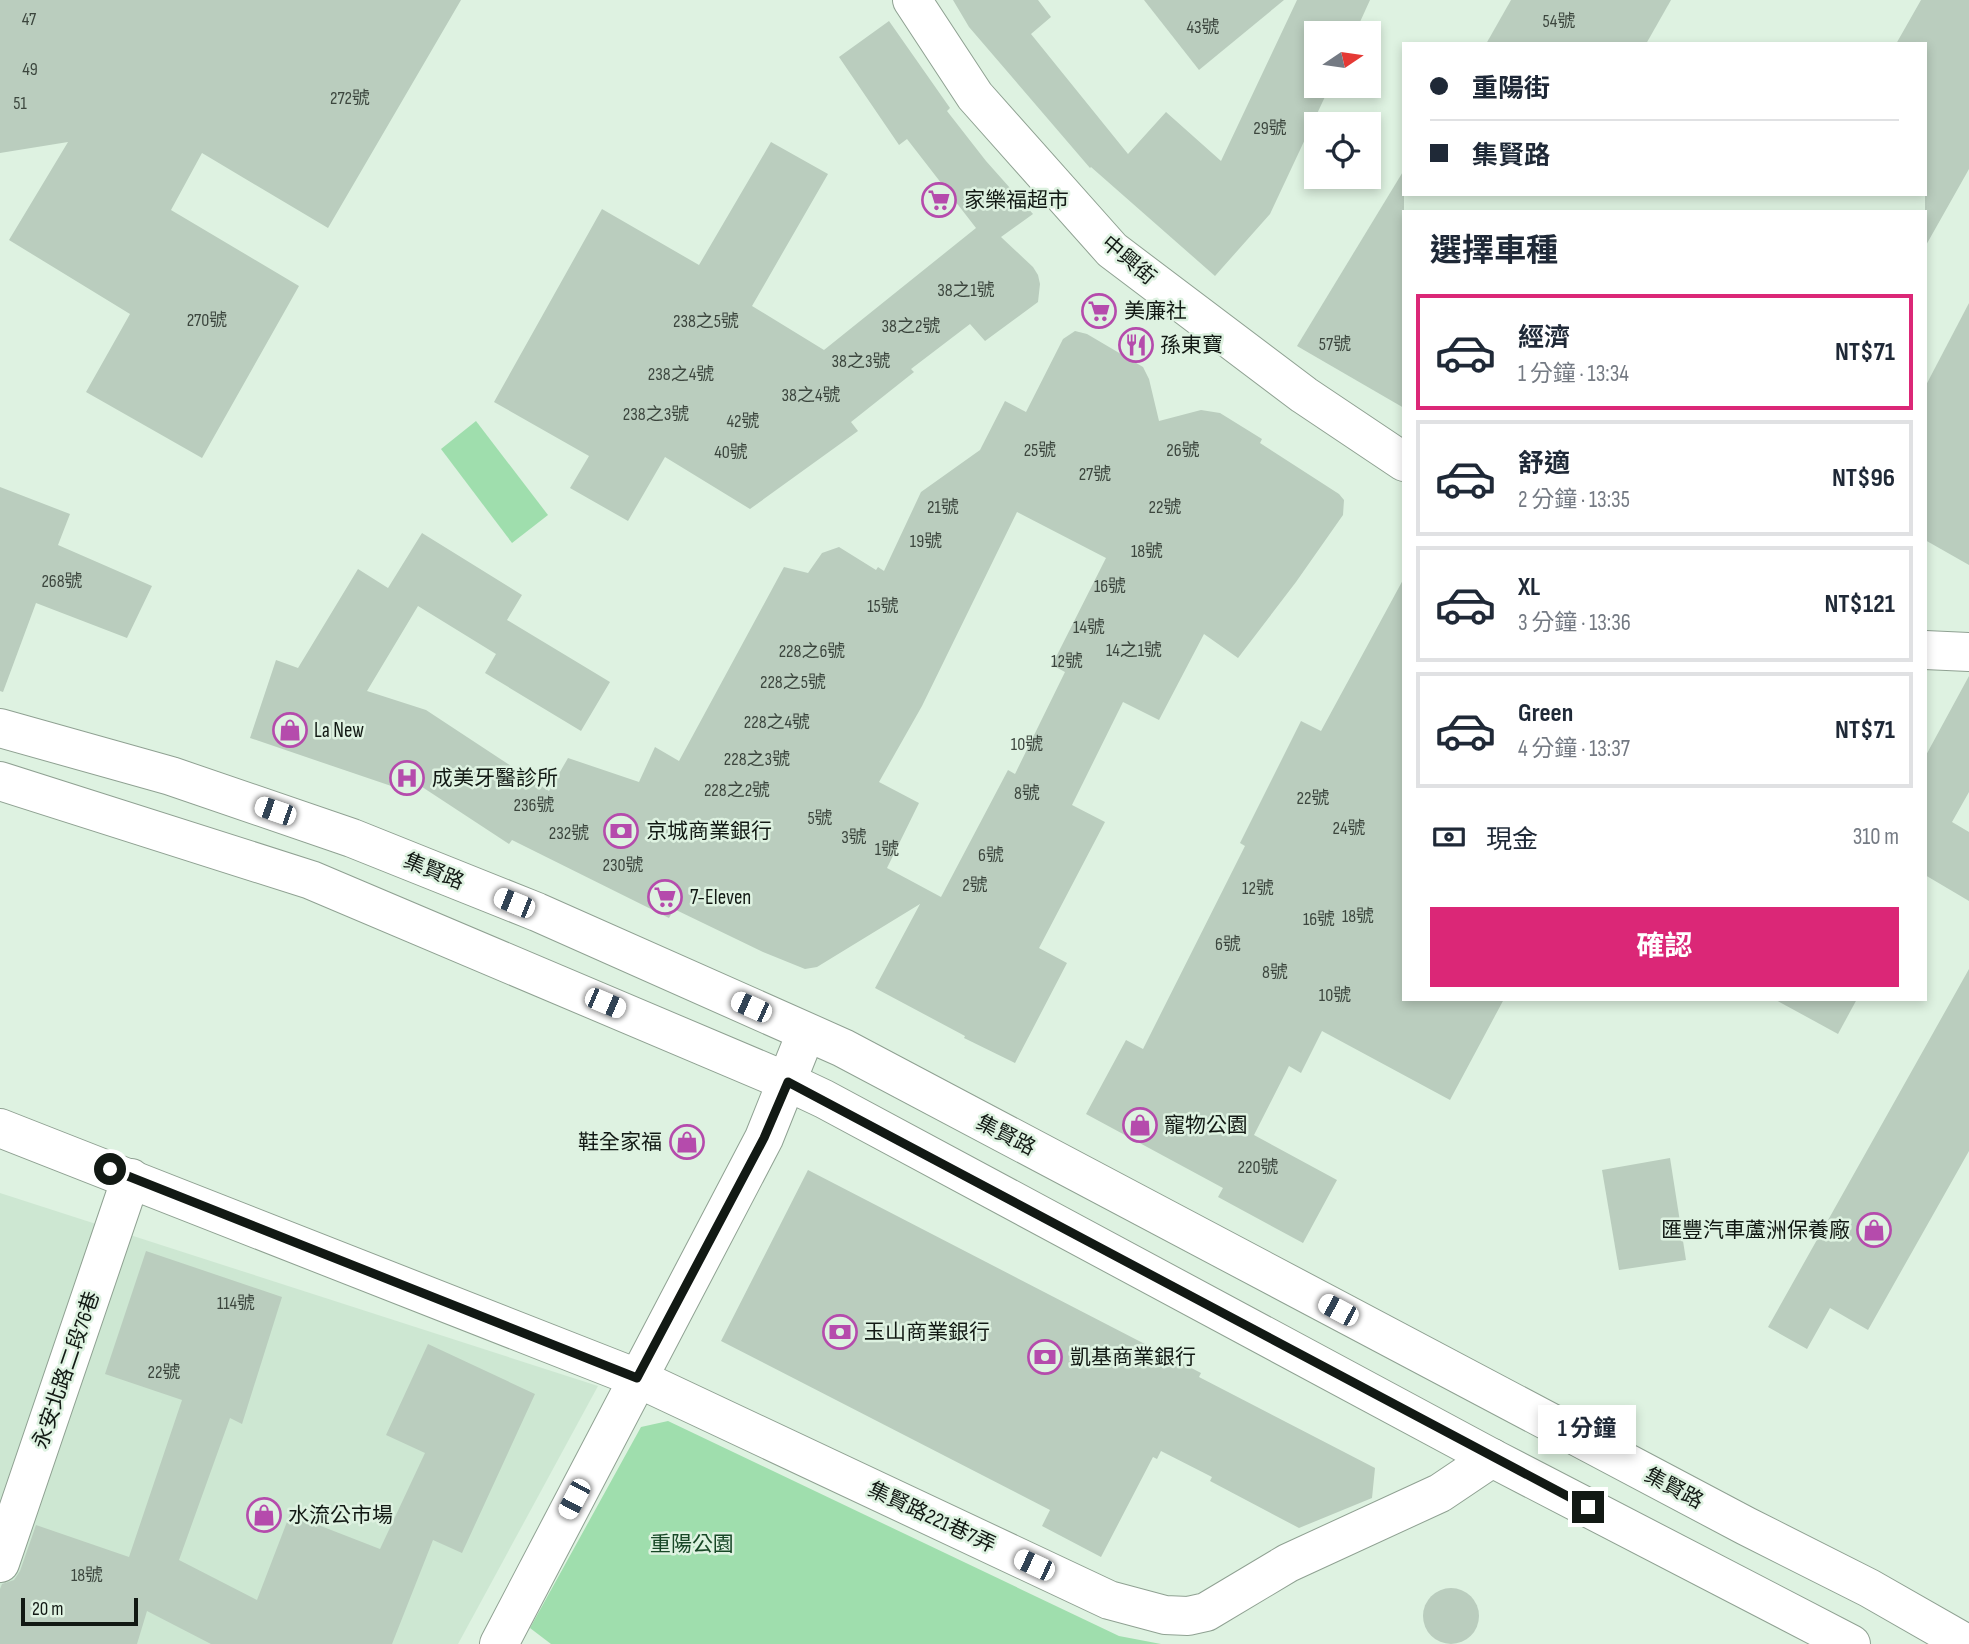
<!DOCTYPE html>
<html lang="zh-TW">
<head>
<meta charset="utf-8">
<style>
	:root { --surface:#fff; --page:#f6f6f7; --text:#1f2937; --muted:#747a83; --line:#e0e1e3; --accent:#db2777 }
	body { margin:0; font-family:"Sofia Sans Condensed","Noto Sans TC",sans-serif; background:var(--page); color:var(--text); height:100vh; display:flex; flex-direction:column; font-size:26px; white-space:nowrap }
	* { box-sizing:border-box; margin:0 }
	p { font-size:23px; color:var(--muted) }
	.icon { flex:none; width:38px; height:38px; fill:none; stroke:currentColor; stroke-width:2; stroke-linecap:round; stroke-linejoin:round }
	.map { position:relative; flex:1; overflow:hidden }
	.sheet { position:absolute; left:1402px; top:210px; width:525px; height:791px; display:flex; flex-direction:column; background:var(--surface); border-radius:0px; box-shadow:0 4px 10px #0003 }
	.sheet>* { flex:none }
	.guide { position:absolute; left:1402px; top:42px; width:525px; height:154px; border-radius:0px; box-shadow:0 4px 10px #0003; display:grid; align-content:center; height:154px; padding:0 28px; background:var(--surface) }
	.needle { width:46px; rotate:77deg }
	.buttons { position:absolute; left:1304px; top:21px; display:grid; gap:14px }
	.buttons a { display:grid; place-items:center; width:77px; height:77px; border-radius:0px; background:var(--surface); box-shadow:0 4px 10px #0003; font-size:35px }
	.scale { position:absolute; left:21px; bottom:18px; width:117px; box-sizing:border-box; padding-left:7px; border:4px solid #121914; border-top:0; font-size:19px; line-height:24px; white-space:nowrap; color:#121914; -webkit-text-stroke:5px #def2e1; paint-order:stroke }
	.end { position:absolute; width:32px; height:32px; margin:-16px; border:9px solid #121914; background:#fff; box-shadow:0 0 0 4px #fff }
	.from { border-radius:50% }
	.bubble { position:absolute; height:49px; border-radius:0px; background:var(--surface); box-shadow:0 4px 10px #0003; font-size:23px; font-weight:700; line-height:49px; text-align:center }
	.car { position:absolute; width:21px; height:42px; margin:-21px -10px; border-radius:9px; box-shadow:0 0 5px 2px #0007; background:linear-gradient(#fff 24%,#345 0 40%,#fff 0 76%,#345 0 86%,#fff 0) }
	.guide b { display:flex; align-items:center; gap:24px; height:66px; font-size:26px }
	.guide b+b { border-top:2px solid var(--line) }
	.guide i { width:18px; height:18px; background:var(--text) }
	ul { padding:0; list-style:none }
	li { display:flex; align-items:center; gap:21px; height:116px; margin:0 14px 10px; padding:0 14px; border:4px solid var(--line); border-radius:0px }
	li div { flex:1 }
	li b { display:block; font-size:26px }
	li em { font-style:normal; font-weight:700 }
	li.active { border-color:var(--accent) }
	li>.icon { width:63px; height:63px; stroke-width:1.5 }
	h2 { padding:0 28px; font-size:32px; line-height:84px }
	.pay { display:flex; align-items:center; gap:18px; height:77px; padding:0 28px; font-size:26px }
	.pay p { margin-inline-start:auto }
	.primary-button { display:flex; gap:14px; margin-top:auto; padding:14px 28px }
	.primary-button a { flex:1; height:80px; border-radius:0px; background:var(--accent); color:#fff; font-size:28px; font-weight:700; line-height:80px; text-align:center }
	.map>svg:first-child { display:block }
	.built { fill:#cde7d2 }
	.green { fill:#9fdead }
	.building { fill:#bacdbe; fill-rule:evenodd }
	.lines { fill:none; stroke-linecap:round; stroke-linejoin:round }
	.street-casing { stroke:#8fa192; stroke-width:40 }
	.secondary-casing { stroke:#8fa192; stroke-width:40 }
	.street { stroke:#fff; stroke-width:38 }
	.secondary { stroke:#fff; stroke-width:38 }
	.route { stroke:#121914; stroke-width:9 }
	.labels { text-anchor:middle; stroke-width:5; stroke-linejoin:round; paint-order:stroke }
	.number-label { font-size:18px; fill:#3c463e }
	.poi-label { font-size:21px; fill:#121914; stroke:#def2e1; text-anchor:start }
	.street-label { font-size:21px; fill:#121914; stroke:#def2e1 }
	.park-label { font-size:21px; fill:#174726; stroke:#def2e1 }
</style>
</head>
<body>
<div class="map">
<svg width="1969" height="1644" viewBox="0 0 1969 1644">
	<rect width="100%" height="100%" fill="#def2e1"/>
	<polygon class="built" points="0,1193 598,1386 458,1644 0,1644"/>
	<g class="green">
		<polygon points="476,421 548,515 512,543 441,449"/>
		<polygon points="668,1421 1119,1636 1161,1644 551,1644 530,1628 641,1427"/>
	</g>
	<g class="building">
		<polygon points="0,0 461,0 328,228 202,153 171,210 299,286 202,458 86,392 130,314 9,240 68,142 0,153"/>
		<polygon points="953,0 1038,0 1051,17 1031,34 1128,154 1166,112 1221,161 1297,0 1370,0 1355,33 1316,33 1316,86 1330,86 1270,214 1215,276 1091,167 1090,168 969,27"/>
		<polygon points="1144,0 1284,0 1199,70"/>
		<polygon points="1511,0 1671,0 1646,44 1486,44"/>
		<polygon points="1921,0 1969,0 1969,169 1925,247 1925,44 1896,44"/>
		<polygon points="889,21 950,108 947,111 986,161 1033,214 1001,237 1033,267 1038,275 1040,284 1038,302 985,341 970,324 911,369 914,372 851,422 858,431 750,509 665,457 628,521 570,488 589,456 494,402 602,209 699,265 771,142 828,174 752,306 824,350 976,228 907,139 899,145 839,57"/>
		<polygon points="1404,170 1404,408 1297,346"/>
		<polygon points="1969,303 1969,565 1925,540 1925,387"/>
		<path d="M1075,331l12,3 56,33 6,12 10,42 42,-11 19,3 42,26 -2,4 79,51 5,6 -1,15 -47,67 -58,76 -34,-24 -45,86 -36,-18 -51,103 33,17 -66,126 28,15 -52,100 -51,-25 1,-2 -90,-48 45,-84 -103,63 -12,2 -42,-17 -89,-43 -5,9 -157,-78 -3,4 -99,-65 -4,12 -156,-53 26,-78 22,8 60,-99 30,19 34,-55 100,62 -15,25 103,62 -29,49 -96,-58 11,-19 -78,-48 -51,85 59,19 123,81 19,-33 71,24 16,-35 24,14 105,-194 24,6 14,-20 17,-6 37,23 2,-3 6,4 37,-79 59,-42 25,-49 21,11 37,-73zM1017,512l89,46 -54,107 13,7 -50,102 -7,-4 -67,127 -54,-29 32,-65 -40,-21 43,-76z"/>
		<polygon points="0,487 70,514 58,545 152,586 127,638 36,603 3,692 0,691"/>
		<polygon points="1404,578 1404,999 1504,999 1450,1100 1322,1031 1301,1073 1289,1066 1254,1135 1337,1180 1303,1243 1218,1197 1223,1188 1086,1114 1126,1040 1143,1049 1245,846 1240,843 1301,721 1321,731"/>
		<polygon points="1969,676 1969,792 1952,822 1969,832 1969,901 1925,875 1925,757"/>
		<polygon points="1969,969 1969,1151 1868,1330 1830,1308 1807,1349 1768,1327"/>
		<polygon points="1774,999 1857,999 1838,1034"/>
		<polygon points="1670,1158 1686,1260 1619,1270 1602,1170"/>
		<polygon points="808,1170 1201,1373 1199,1377 1375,1468 1372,1498 1299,1528 1210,1481 1212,1477 1161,1451 1157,1459 1153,1457 1101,1557 1042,1526 1050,1510 721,1341"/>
		<polygon points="146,1251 282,1297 242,1424 230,1418 179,1560 257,1600 290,1514 380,1549 425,1453 386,1435 428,1344 535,1394 462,1553 433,1540 392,1644 211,1644 147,1611 137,1644 0,1644 0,1589 2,1584 14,1580 20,1571 36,1525 129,1557 182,1400 105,1374"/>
		<circle cx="1451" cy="1616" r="28"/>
	</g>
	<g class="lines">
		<g class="street-casing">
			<g id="street">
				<polyline points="912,0 975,96 1112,250 1304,395 1404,462"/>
				<polyline points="1925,650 1969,652"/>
				<polyline points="0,1128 637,1378 1109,1600 1165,1615 1188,1616 1206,1612 1288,1563 1440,1493 1492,1458"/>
				<polyline points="0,1563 131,1178"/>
				<polyline points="499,1644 764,1138 806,1033"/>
			</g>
		</g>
		<g class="secondary-casing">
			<g id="secondary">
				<polyline points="0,728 171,776 352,838 537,912 843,1048 1746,1526 1869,1588 1967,1644"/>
				<polyline points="0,781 311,880 788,1082 824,1099 1492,1458 1851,1644"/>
			</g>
		</g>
		<use href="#street" class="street"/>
		<use href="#secondary" class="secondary"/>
	</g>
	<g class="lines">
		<polyline class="route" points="110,1169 637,1378 764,1138 788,1082 1588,1507"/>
	</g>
	<defs>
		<g id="supermarket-ring" transform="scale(1.75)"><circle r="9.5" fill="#def2e1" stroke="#b54bac" stroke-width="1.5"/><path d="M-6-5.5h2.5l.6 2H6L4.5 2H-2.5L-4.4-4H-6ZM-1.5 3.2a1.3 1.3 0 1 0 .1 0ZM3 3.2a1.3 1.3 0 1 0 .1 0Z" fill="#b54bac"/></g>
		<g id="restaurant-ring" transform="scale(1.75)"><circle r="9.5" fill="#def2e1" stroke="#b54bac" stroke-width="1.5"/><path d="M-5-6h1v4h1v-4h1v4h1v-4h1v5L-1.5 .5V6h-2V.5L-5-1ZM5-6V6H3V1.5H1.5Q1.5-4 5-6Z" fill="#b54bac"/></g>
		<g id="shop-ring" transform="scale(1.75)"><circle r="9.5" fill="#def2e1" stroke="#b54bac" stroke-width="1.5"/><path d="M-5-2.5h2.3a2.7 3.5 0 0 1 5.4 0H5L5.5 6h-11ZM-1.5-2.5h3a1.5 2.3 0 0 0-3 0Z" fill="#b54bac"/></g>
		<g id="hospital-ring" transform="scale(1.75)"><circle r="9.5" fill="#def2e1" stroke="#b54bac" stroke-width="1.5"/><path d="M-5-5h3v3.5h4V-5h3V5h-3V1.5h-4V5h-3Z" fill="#b54bac"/></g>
		<g id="bank-ring" transform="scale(1.75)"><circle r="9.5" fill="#def2e1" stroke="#b54bac" stroke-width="1.5"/><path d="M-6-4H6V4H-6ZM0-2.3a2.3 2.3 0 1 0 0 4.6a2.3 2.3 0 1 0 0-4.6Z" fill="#b54bac"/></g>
	</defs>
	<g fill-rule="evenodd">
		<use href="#supermarket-ring" x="939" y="200"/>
		<use href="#supermarket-ring" x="1099" y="311"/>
		<use href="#restaurant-ring" x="1136" y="345"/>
		<use href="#shop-ring" x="290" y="730"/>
		<use href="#hospital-ring" x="407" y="778"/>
		<use href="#bank-ring" x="621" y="831"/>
		<use href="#supermarket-ring" x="665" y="897"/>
		<use href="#shop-ring" x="1140" y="1125"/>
		<use href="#shop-ring" x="687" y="1142"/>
		<use href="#shop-ring" x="1874" y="1230"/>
		<use href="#bank-ring" x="840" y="1332"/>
		<use href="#bank-ring" x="1045" y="1357"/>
		<use href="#shop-ring" x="264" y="1515"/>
	</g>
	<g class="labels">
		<g class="number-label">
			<text x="29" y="25">47</text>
			<text x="1559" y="27">54號</text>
			<text x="1203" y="33">43號</text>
			<text x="30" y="75">49</text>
			<text x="350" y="104">272號</text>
			<text x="20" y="109">51</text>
			<text x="1270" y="134">29號</text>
			<text x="966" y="296">38之1號</text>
			<text x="207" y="326">270號</text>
			<text x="706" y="327">238之5號</text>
			<text x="911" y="332">38之2號</text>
			<text x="1335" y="350">57號</text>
			<text x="861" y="367">38之3號</text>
			<text x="681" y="380">238之4號</text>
			<text x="811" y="401">38之4號</text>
			<text x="656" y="420">238之3號</text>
			<text x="743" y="427">42號</text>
			<text x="1040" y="456">25號</text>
			<text x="1183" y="456">26號</text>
			<text x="731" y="458">40號</text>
			<text x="1095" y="480">27號</text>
			<text x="943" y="513">21號</text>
			<text x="1165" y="513">22號</text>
			<text x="926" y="547">19號</text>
			<text x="1147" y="557">18號</text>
			<text x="62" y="587">268號</text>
			<text x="1110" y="592">16號</text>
			<text x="883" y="612">15號</text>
			<text x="1089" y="633">14號</text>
			<text x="1134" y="656">14之1號</text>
			<text x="812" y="657">228之6號</text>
			<text x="1067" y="667">12號</text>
			<text x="793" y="688">228之5號</text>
			<text x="777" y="728">228之4號</text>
			<text x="1027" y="750">10號</text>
			<text x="757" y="765">228之3號</text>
			<text x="737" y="796">228之2號</text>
			<text x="1027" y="799">8號</text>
			<text x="1313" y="804">22號</text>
			<text x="534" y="811">236號</text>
			<text x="820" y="824">5號</text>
			<text x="1349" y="834">24號</text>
			<text x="569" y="839">232號</text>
			<text x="854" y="843">3號</text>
			<text x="887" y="855">1號</text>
			<text x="991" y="861">6號</text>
			<text x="623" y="871">230號</text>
			<text x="975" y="891">2號</text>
			<text x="1258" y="894">12號</text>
			<text x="1358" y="922">18號</text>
			<text x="1319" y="925">16號</text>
			<text x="1228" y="950">6號</text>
			<text x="1275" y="978">8號</text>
			<text x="1335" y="1001">10號</text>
			<text x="1258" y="1173">220號</text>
			<text x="236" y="1309">114號</text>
			<text x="164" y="1378">22號</text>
			<text x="87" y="1581">18號</text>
		</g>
		<g class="poi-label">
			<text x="964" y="207">家樂福超市</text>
			<text x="1124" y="318">美廉社</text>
			<text x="1160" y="352">孫東寶</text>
			<text x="314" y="737">La New</text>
			<text x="432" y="785">成美牙醫診所</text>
			<text x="646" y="838">京城商業銀行</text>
			<text x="690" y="904">7-Eleven</text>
			<text x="1164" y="1132">寵物公園</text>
			<text x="662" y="1149" text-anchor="end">鞋全家福</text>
			<text x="1850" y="1237" text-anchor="end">匯豐汽車蘆洲保養廠</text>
			<text x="864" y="1339">玉山商業銀行</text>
			<text x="1070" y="1364">凱基商業銀行</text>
			<text x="288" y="1522">水流公市場</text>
		</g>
		<g class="street-label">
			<text transform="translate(1129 260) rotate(40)" y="7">中興街</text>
			<text transform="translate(434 871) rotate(22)" y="7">集賢路</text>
			<text transform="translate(1006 1135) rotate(27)" y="7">集賢路</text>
			<text transform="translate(66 1370) rotate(-71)" y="7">永安北路二段76巷</text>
			<text transform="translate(1674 1488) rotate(28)" y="7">集賢路</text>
			<text transform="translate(932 1517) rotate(25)" y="7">集賢路221巷7弄</text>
		</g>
		<g class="park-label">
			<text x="692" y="1551">重陽公園</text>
		</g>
	</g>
</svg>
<div class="buttons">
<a><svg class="needle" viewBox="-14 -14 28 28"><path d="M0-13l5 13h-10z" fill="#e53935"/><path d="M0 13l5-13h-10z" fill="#747a83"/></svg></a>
<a><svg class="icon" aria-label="locate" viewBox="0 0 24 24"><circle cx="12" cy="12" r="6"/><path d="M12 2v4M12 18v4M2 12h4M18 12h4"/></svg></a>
</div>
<div class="scale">20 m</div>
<i class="end from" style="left:110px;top:1169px"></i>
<i class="end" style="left:1588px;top:1507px"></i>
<div class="bubble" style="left:1538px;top:1405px;width:98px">1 分鐘</div>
<i class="car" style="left:275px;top:811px;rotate:289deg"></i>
<i class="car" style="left:514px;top:903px;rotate:292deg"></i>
<i class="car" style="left:605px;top:1003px;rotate:113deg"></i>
<i class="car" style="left:751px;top:1007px;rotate:294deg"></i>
<i class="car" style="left:1338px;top:1310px;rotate:298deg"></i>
<i class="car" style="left:574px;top:1499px;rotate:208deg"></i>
<i class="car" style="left:1034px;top:1565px;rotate:295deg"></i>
<div class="guide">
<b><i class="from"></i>重陽街</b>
<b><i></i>集賢路</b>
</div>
<section class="sheet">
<h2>選擇車種</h2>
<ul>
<li class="active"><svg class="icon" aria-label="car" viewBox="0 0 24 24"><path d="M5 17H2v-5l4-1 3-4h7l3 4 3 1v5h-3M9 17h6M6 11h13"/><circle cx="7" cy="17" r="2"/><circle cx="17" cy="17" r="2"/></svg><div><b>經濟</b><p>1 分鐘 · 13:34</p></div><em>NT$71</em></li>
<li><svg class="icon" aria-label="car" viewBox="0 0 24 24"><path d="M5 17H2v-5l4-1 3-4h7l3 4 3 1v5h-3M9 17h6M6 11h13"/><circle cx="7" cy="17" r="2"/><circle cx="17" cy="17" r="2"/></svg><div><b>舒適</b><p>2 分鐘 · 13:35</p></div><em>NT$96</em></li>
<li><svg class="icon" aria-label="car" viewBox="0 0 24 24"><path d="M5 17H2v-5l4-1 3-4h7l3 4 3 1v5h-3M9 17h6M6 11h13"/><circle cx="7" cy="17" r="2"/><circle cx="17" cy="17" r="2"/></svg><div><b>XL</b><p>3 分鐘 · 13:36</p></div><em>NT$121</em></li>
<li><svg class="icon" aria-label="car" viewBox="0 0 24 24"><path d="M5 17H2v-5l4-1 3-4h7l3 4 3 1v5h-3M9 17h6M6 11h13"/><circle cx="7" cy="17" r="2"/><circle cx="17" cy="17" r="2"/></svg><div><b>Green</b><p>4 分鐘 · 13:37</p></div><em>NT$71</em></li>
</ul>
<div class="pay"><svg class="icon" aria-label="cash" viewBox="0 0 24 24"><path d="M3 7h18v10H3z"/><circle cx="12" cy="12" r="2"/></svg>現金<p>310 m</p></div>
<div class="primary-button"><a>確認</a></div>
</section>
</div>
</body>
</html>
